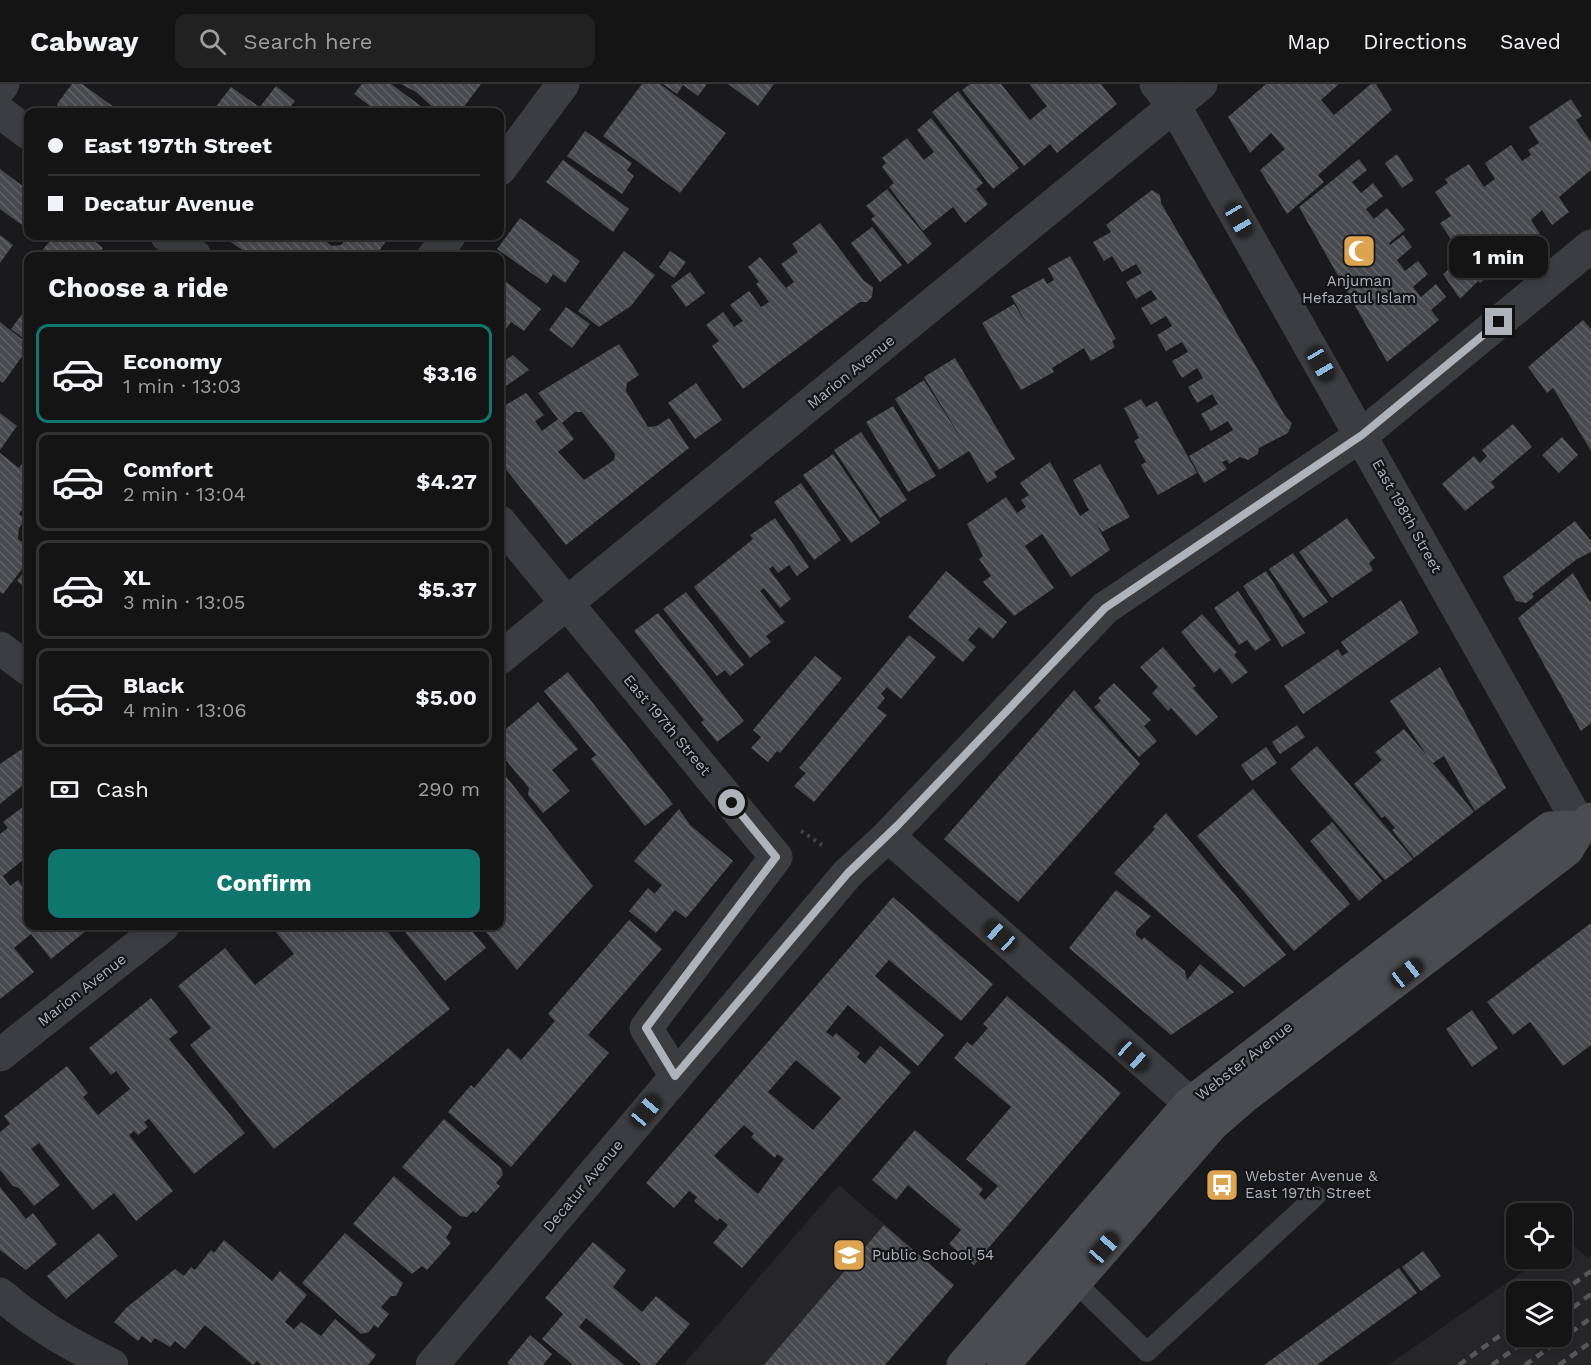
<!DOCTYPE html>
<html lang="en">
<head>
<meta charset="utf-8">
<style>
	:root { --surface:#141415; --page:#212122; --text:#f1f3f6; --muted:#9d9ea0; --line:#333334; --accent:#0f766e }
	body { margin:0; font-family:"Work Sans",sans-serif; background:var(--page); color:var(--text); height:100vh; display:flex; flex-direction:column; font-size:22px; white-space:nowrap }
	* { box-sizing:border-box; margin:0 }
	p { font-size:20px; color:var(--muted) }
	.icon { flex:none; width:33px; height:33px; fill:none; stroke:currentColor; stroke-width:2; stroke-linecap:round; stroke-linejoin:round }
	.map { position:relative; flex:1; overflow:hidden }
	.side { position:absolute; left:24px; top:168px; width:480px; height:678px; display:flex; flex-direction:column; background:var(--surface); border-radius:12px; box-shadow:0 3px 9px #0003,0 0 0 2px var(--line) }
	.side>* { flex:none }
	.top-card { position:absolute; left:24px; top:24px; width:480px; height:132px; border-radius:12px; box-shadow:0 3px 9px #0003,0 0 0 2px var(--line); display:grid; align-content:center; height:132px; padding:0 24px; background:var(--surface) }
	.fabs { position:absolute; left:1506px; top:1119px; display:grid; gap:12px }
	.fabs a { display:grid; place-items:center; width:66px; height:66px; border-radius:12px; background:var(--surface); box-shadow:0 3px 9px #0003,0 0 0 2px var(--line); font-size:30px }
	.end { position:absolute; width:27px; height:27px; margin:-14px; border:8px solid #aeb2ba; background:#111; box-shadow:0 0 0 3px #111 }
	.from { border-radius:50% }
	.bubble { position:absolute; height:42px; border-radius:12px; background:var(--surface); box-shadow:0 3px 9px #0003,0 0 0 2px var(--line); font-size:20px; font-weight:700; line-height:42px; text-align:center }
	.car { position:absolute; width:18px; height:36px; margin:-18px -9px; border-radius:8px; box-shadow:0 0 4px 2px #0007; background:linear-gradient(#222 24%,#8ab4d8 0 40%,#222 0 76%,#8ab4d8 0 86%,#222 0) }
	.top-card b { display:flex; align-items:center; gap:21px; height:57px; font-size:22px }
	.top-card b+b { border-top:2px solid var(--line) }
	.top-card i { width:15px; height:15px; background:var(--text) }
	ul { padding:0; list-style:none }
	li { display:flex; align-items:center; gap:18px; height:99px; margin:0 12px 9px; padding:0 12px; border:3px solid var(--line); border-radius:12px }
	li div { flex:1 }
	li b { display:block; font-size:22px }
	li em { font-style:normal; font-weight:700 }
	li.current { border-color:var(--accent) }
	li>.icon { width:54px; height:54px; stroke-width:1.5 }
	h2 { padding:0 24px; font-size:27px; line-height:72px }
	.pay { display:flex; align-items:center; gap:15px; height:66px; padding:0 24px; font-size:22px }
	.pay p { margin-inline-start:auto }
	.action { display:flex; gap:12px; margin-top:auto; padding:12px 24px }
	.action a { flex:1; height:69px; border-radius:12px; background:var(--accent); color:#fff; font-size:24px; font-weight:700; line-height:69px; text-align:center }
	header { display:flex; align-items:center; gap:36px; box-sizing:border-box; height:84px; padding:0 30px; background:var(--surface); border-bottom:2px solid var(--line) }
	header strong { font-size:28px }
	nav { display:flex; gap:33px; margin-inline-start:auto; font-size:21px }
	.search { width:420px; height:54px; background:var(--page); display:flex; align-items:center; gap:15px; box-sizing:border-box; padding:0 21px; border-radius:12px; color:var(--muted); font-size:22px }
	.map>svg:first-child { display:block }
	.built { fill:#262629; fill-rule:evenodd }
	.building { fill:url(#building-back-hatch); fill-rule:evenodd }
	.lines { fill:none; stroke-linecap:round; stroke-linejoin:round }
	.path { stroke:#424347; stroke-width:4; stroke-dasharray:3 4.5; stroke-linecap:butt }
	.service { stroke:#3b3d40; stroke-width:20 }
	.minor { stroke:#3b3d40; stroke-width:33 }
	.tertiary { stroke:#3b3d40; stroke-width:33 }
	.secondary { stroke:#4a4c50; stroke-width:33 }
	.rail { stroke:#55575b; stroke-width:4.5; stroke-dasharray:8 6; stroke-linecap:butt }
	.route { stroke:#aeb2ba; stroke-width:8 }
	.labels { text-anchor:middle; stroke-width:4.5; stroke-linejoin:round; paint-order:stroke }
	.poi-label { font-size:15px; fill:#aeb2ba; stroke:#151517; text-anchor:start }
	.street-label { font-size:15px; fill:#aeb2ba; stroke:#151517 }
</style>
</head>
<body>
<header>
<strong>Cabway</strong>
<div class="search"><svg class="icon" aria-label="search" viewBox="0 0 24 24"><circle cx="10" cy="10" r="6"/><path d="M15 15l6 6"/></svg>Search here</div>
<nav><a>Map</a><a>Directions</a><a>Saved</a></nav>
</header>
<div class="map">
<svg width="1591" height="1281" viewBox="0 0 1591 1281">
	<defs>
		<pattern id="building-back-hatch" width="6" height="6" patternUnits="userSpaceOnUse" patternTransform="scale(1.5)"><rect width="6" height="6" fill="#494a4e"/><path d="M-1 5l2 2M0 0l6 6M5-1l2 2" fill="none" stroke="#616265"/></pattern>
	</defs>
	<rect width="100%" height="100%" fill="#1a1a1c"/>
	<g class="built">
		<polygon points="839,1101 954,1201 885,1281 683,1281"/>
		<path d="M1567,1156l21,18 3,-2v109h-203l153,-106 21,-1v-14zM1516,1208h46v44h-46z"/>
	</g>
	<g class="building">
		<polygon points="72,0 82,0 121,28 61,28 57,20"/>
		<polygon points="362,0 391,0 429,28 378,28 354,10"/>
		<polygon points="401,0 481,0 460,28 438,28 416,8"/>
		<polygon points="642,0 660,0 726,49 680,109 603,52"/>
		<polygon points="663,0 707,0 698,12 683,1 677,10"/>
		<polygon points="728,0 774,0 758,22"/>
		<polygon points="970,0 1001,0 1030,36 1047,22 1029,0 1101,0 1117,20 1057,69 1050,60 1024,82 962,6"/>
		<polygon points="1266,0 1339,0 1321,16 1334,31 1371,0 1376,0 1392,26 1318,91 1324,98 1287,130 1260,86 1285,65 1271,49 1250,69 1228,33"/>
		<polygon points="276,2 295,17 286,28 256,28"/>
		<polygon points="231,3 258,22 253,28 212,28"/>
		<polygon points="958,7 1019,84 993,105 932,28"/>
		<polygon points="1571,15 1582,32 1576,36 1591,58 1591,86 1559,113 1569,128 1552,141 1542,126 1531,136 1540,150 1510,175 1501,161 1493,167 1484,175 1493,188 1480,199 1478,197 1460,215 1443,190 1463,173 1440,139 1451,132 1435,108 1448,99 1445,95 1469,80 1484,103 1495,95 1485,79 1511,61 1522,77 1531,71 1528,66 1539,59 1529,43"/>
		<polygon points="931,34 983,99 976,105 988,120 965,139 953,123 923,147 889,103 894,99 882,83 886,79 882,74 907,54 924,76 934,68 917,46"/>
		<polygon points="585,47 632,79 627,86 634,92 622,110 567,72"/>
		<polygon points="1397,70 1414,96 1402,104 1385,79"/>
		<polygon points="1359,75 1367,86 1352,98 1361,109 1373,99 1383,112 1366,125 1374,135 1387,124 1405,146 1389,159 1390,161 1403,151 1412,163 1397,176 1405,187 1418,177 1428,190 1413,203 1421,213 1436,200 1446,213 1431,226 1439,236 1387,278 1299,123"/>
		<polygon points="563,76 629,125 613,148 546,98"/>
		<polygon points="0,85 24,103 26,101 28,103 28,133 22,141 0,125"/>
		<polygon points="887,105 932,160 908,180 871,135 875,132 866,122"/>
		<polygon points="1152,106 1160,111 1161,119 1285,332 1292,339 1288,349 1259,364 1258,370 1248,376 1240,373 1229,380 1227,376 1222,378 1227,385 1204,399 1189,372 1233,346 1228,337 1211,347 1201,330 1218,320 1212,310 1197,319 1188,303 1203,294 1197,284 1182,294 1172,277 1188,268 1182,258 1166,267 1157,251 1172,242 1166,232 1151,241 1141,224 1157,215 1151,206 1136,215 1126,198 1142,189 1136,180 1122,188 1112,172 1104,177 1093,158 1111,148 1106,141"/>
		<polygon points="520,134 580,177 565,199 553,190 547,200 497,165"/>
		<polygon points="820,139 864,197 873,203 872,213 867,218 860,218 743,305 712,262 719,257 706,241 723,228 734,243 743,237 730,221 749,207 761,223 769,218 756,200 759,198 748,183 760,173 786,204 794,198 781,180 798,168 792,160"/>
		<polygon points="872,143 902,181 880,198 851,159"/>
		<polygon points="0,151 13,161 0,179"/>
		<polygon points="54,152 88,152 103,164 97,172 44,172 40,169"/>
		<polygon points="222,152 318,152 332,162 341,161 348,152 390,152 376,171 378,172 251,172"/>
		<polygon points="624,167 655,191 631,222 599,243 578,227"/>
		<polygon points="670,167 686,178 674,194 659,183"/>
		<polygon points="1070,172 1116,255 1112,257 1115,263 1091,277 1084,264 1052,284 1054,288 1021,306 982,239 1014,220 1028,242 1011,212 1044,194 1047,200 1054,196 1048,184"/>
		<polygon points="690,188 705,209 686,223 671,202"/>
		<polygon points="500,193 541,225 524,247 511,238 506,245 500,240"/>
		<polygon points="28,222 28,258 11,245"/>
		<polygon points="566,223 590,240 572,264 549,246"/>
		<polygon points="1583,236 1591,245 1591,367 1553,304 1547,309 1528,283"/>
		<polygon points="0,238 28,260 28,264 3,299 0,297"/>
		<path d="M619,260l20,31 -12,8 -1,8 22,36 9,-1 12,-8 20,30 -123,97 -66,-83v-54l26,-15 18,22 -9,6 7,10 16,-12 -20,-26zM575,328h7l33,42 -1,6 -30,20 -26,-28 16,-13 -12,-16z"/>
		<polygon points="513,271 529,286 500,306 500,280"/>
		<polygon points="955,274 1015,375 994,388 997,393 987,399 969,367 939,386 895,315 924,296 967,364 924,293"/>
		<polygon points="696,299 722,336 695,355 668,319"/>
		<polygon points="1141,315 1146,323 1157,317 1197,389 1158,411 1141,381 1146,378 1134,357 1139,354 1124,324"/>
		<polygon points="893,322 936,392 908,408 866,338"/>
		<polygon points="0,329 17,342 0,366"/>
		<polygon points="1513,340 1532,363 1491,398 1495,403 1465,427 1442,400 1474,372 1480,379 1487,372 1482,366"/>
		<polygon points="861,348 907,416 880,434 834,366"/>
		<polygon points="1562,353 1578,371 1559,389 1542,371"/>
		<polygon points="0,369 19,384 28,371 28,422 26,420 19,430 26,435 19,444 18,455 28,463 28,477 3,510 0,508"/>
		<polygon points="833,370 880,439 851,459 803,391"/>
		<polygon points="1050,378 1080,432 1089,426 1073,396 1100,380 1130,433 1102,448 1095,437 1110,466 1071,493 1042,450 1025,462 1054,504 1014,532 983,498 991,492 979,475 983,472 967,440 1006,413 1017,429 1026,423 1021,416 1029,411 1020,399"/>
		<polygon points="801,399 841,456 814,476 774,418"/>
		<polygon points="775,434 809,483 797,492 789,481 778,489 773,482 769,485 791,515 780,524 764,504 760,507 785,538 766,552 771,558 750,574 694,503 753,455 750,451"/>
		<polygon points="1347,434 1375,474 1369,479 1373,486 1332,514 1299,468"/>
		<polygon points="1575,437 1591,457 1591,468 1577,475 1532,510 1534,513 1526,519 1516,517 1503,493"/>
		<polygon points="1293,469 1328,518 1303,534 1269,485"/>
		<polygon points="28,482 28,506 17,497"/>
		<polygon points="946,487 1007,538 993,555 979,543 968,556 976,563 963,578 908,533"/>
		<polygon points="1266,487 1305,549 1282,563 1243,502"/>
		<polygon points="1573,489 1591,519 1591,639 1581,647 1518,534"/>
		<polygon points="1238,507 1271,556 1255,567 1247,556 1239,561 1214,524"/>
		<polygon points="686,508 744,581 730,592 725,586 717,592 663,525"/>
		<polygon points="1401,516 1419,549 1303,630 1284,602 1338,565 1342,572 1348,568 1341,558"/>
		<polygon points="658,529 744,637 717,658 701,638 704,636 634,547"/>
		<polygon points="1202,530 1237,568 1234,571 1248,588 1232,600 1220,584 1214,589 1181,548"/>
		<polygon points="909,551 936,573 901,615 887,603 881,610 885,614 877,624 887,631 814,718 794,702 806,689 799,684"/>
		<polygon points="1163,563 1196,602 1193,604 1218,633 1196,652 1171,624 1168,627 1152,609 1158,603 1140,583"/>
		<polygon points="815,572 842,594 780,669 777,667 768,678 751,664 761,653 753,646"/>
		<polygon points="1440,583 1506,704 1475,727 1444,672 1433,679 1474,728 1414,774 1392,746 1395,744 1385,732 1382,734 1354,700 1382,676 1375,668 1404,645 1428,673 1390,617"/>
		<polygon points="568,588 673,720 645,742 591,675 596,671 544,607"/>
		<polygon points="1114,599 1151,636 1144,642 1157,657 1139,673 1094,623 1101,617 1098,614"/>
		<polygon points="1074,606 1140,680 1018,818 944,755"/>
		<polygon points="538,618 578,665 552,686 570,707 543,729 528,711 529,704 500,669 500,650"/>
		<polygon points="1297,641 1305,653 1280,670 1272,658"/>
		<polygon points="28,661 28,697 0,720 0,680"/>
		<polygon points="1317,662 1413,775 1385,796 1290,685"/>
		<polygon points="1266,663 1277,679 1252,697 1241,681"/>
		<polygon points="500,685 593,802 517,886 481,842 500,842"/>
		<polygon points="1253,705 1350,820 1294,867 1197,752"/>
		<polygon points="28,719 28,772 3,792 10,802 18,796 28,810 28,842 92,842 51,875 31,850 14,864 34,888 0,915 0,750 8,744 3,738"/>
		<polygon points="679,725 690,741 733,777 686,834 675,826 656,849 629,827 648,804 664,817 655,809 662,801 634,777"/>
		<polygon points="1166,729 1286,871 1244,903 1114,789 1155,745 1153,743"/>
		<polygon points="1332,738 1382,797 1359,817 1310,757"/>
		<polygon points="1116,806 1151,832 1136,847 1136,851 1142,856 1144,853 1185,887 1187,896 1200,880 1234,908 1171,951 1069,864"/>
		<path d="M893,813l100,87 -32,37 -72,-61 -14,16 69,59 -26,31 -70,-61 -22,27 7,5 3,-4 24,20 -3,4 8,7 15,-18 31,26 -169,196 -29,-25 15,-18 -8,-7 -3,3 -23,-20 3,-4 -8,-6 -15,17 -28,-25zM796,976l45,38 -28,32 -45,-38zM744,1041l10,9 -3,3 24,21 2,-4 7,5 -26,35 -44,-38z"/>
		<polygon points="629,836 662,865 588,951 609,969 511,1083 448,1028 471,1001 474,1004 508,964 521,976 555,937 548,930"/>
		<polygon points="1591,839 1591,961 1563,982 1530,938 1513,951 1487,918"/>
		<polygon points="271,842 383,842 450,925 274,1065 190,961 211,944 178,902 225,864 255,901 294,870"/>
		<polygon points="400,842 468,842 486,864 445,897"/>
		<polygon points="1007,912 1121,1009 974,1181 949,1160 961,1146 908,1101 896,1116 872,1096 915,1046 983,1105 979,1110 985,1116 998,1102 966,1075 1011,1023 954,974 967,958 972,962 988,944 983,940"/>
		<polygon points="151,914 178,948 169,955 245,1049 194,1090 149,1035 144,1038 148,1043 138,1051 134,1047 129,1051 173,1107 136,1137 114,1109 93,1126 39,1059 31,1065 60,1101 34,1122 19,1104 13,1102 0,1086 0,1048 10,1040 4,1032 67,982 88,1009 83,1013 98,1031 130,1005 116,987 111,991 89,964"/>
		<polygon points="1472,926 1498,964 1472,983 1446,945"/>
		<polygon points="444,1035 501,1084 503,1091 496,1099 500,1102 476,1129 473,1127 467,1133 460,1132 402,1083"/>
		<polygon points="394,1092 452,1143 446,1154 451,1159 427,1186 422,1182 412,1190 353,1140"/>
		<polygon points="0,1103 26,1135 33,1129 57,1160 26,1186 0,1166"/>
		<polygon points="884,1141 954,1201 885,1281 764,1281"/>
		<polygon points="99,1149 118,1172 66,1215 47,1192"/>
		<polygon points="345,1149 403,1199 396,1212 391,1212 381,1223 389,1230 378,1244 374,1241 369,1248 361,1250 302,1199"/>
		<polygon points="224,1156 272,1197 280,1187 307,1211 285,1238 294,1245 301,1238 321,1252 335,1235 376,1271 368,1281 261,1281 257,1277 253,1281 205,1241 185,1265 175,1257 170,1263 155,1254 151,1259 142,1252 138,1257 114,1238 126,1224 175,1185 184,1192 191,1183 195,1186 211,1166 214,1169"/>
		<polygon points="593,1158 626,1186 613,1203 642,1228 656,1212 690,1240 655,1281 642,1281 586,1234 579,1243 624,1281 573,1281 542,1255 563,1230 545,1214"/>
		<polygon points="1423,1167 1441,1192 1421,1207 1402,1183"/>
		<polygon points="1399,1184 1417,1209 1317,1281 1264,1281"/>
		<polygon points="530,1251 552,1270 543,1281 510,1281 507,1279"/>
	</g>
	<g class="lines">
		<polyline class="path" points="801,747 822,761"/>
		<polyline class="service" points="1075,1198 1147,1268 1316,1112"/>
		<g class="minor">
			<polyline points="0,4 3,0"/>
			<polyline points="0,28 28,49"/>
			<polyline points="500,85 563,0"/>
			<polyline points="167,152 195,172"/>
			<polyline points="434,172 449,152"/>
			<polyline points="500,438 776,773 646,944 676,992"/>
			<polyline points="0,564 28,585"/>
			<polyline points="500,574 1201,0"/>
			<polyline points="888,752 1210,1037"/>
			<polyline points="0,971 163,842"/>
			<path d="M0,1210c36,31 69,50 112,71"/>
			<polyline points="432,1281 848,789 888,752 1105,524 1362,351 1591,162"/>
		</g>
		<polyline class="tertiary" points="1156,0 1175,23 1581,743"/>
		<g class="secondary">
			<polyline points="963,1281 1189,1020 1550,744 1581,743"/>
			<polyline points="1003,1281 1213,1040 1243,1014 1567,766 1581,743 1591,735"/>
		</g>
		<g class="rail">
			<polyline points="1562,1208 1591,1187"/>
			<polyline points="1562,1232 1591,1210"/>
			<polyline points="1459,1281 1516,1240"/>
			<polyline points="1492,1281 1532,1252"/>
			<polyline points="1525,1281 1591,1234"/>
			<polyline points="1559,1281 1591,1258"/>
		</g>
	</g>
	<g class="lines">
		<polyline class="route" points="732,719 776,773 646,944 675,992 848,789 898,741 1105,524 1362,351 1499,238"/>
	</g>
	<defs>
		<g id="mosque-square" transform="scale(1.725)"><rect x="-9" y="-9" width="18" height="18" rx="4" fill="#dca451" stroke="#151517"/><path d="M3.5-4.9A6 6 0 1 0 3.5 4.9A5 5 0 1 1 3.5-4.9Z" fill="#fff"/></g>
		<g id="bus-square" transform="scale(1.725)"><rect x="-9" y="-9" width="18" height="18" rx="4" fill="#dca451" stroke="#151517"/><path d="M-5-6H5V4H4V6H2V4H-2V6H-4V4H-5ZM-3.5-4V0h7V-4ZM-3.5 1.2v1.5H-2V1.2ZM2 1.2v1.5H3.5V1.2Z" fill="#fff"/></g>
		<g id="school-square" transform="scale(1.725)"><rect x="-9" y="-9" width="18" height="18" rx="4" fill="#dca451" stroke="#151517"/><path d="M0-5L7-2L0 1L-7-2ZM-4 1L0 2.5L4 1V4Q0 6-4 4Z" fill="#fff"/></g>
	</defs>
	<g fill-rule="evenodd">
		<use href="#mosque-square" x="1359" y="167"/>
		<use href="#bus-square" x="1222" y="1101"/>
		<use href="#school-square" x="849" y="1171"/>
	</g>
	<g class="labels">
		<g class="poi-label">
			<text x="1359" y="202" text-anchor="middle">Anjuman<tspan x="1359" dy="17">Hefazatul Islam</tspan></text>
			<text x="1245" y="1097">Webster Avenue &amp;<tspan x="1245" dy="17">East 197th Street</tspan></text>
			<text x="872" y="1176">Public School 54</text>
		</g>
		<g class="street-label">
			<text transform="translate(851 288) rotate(-39)" y="5">Marion Avenue</text>
			<text transform="translate(1407 432) rotate(61)" y="5">East 198th Street</text>
			<text transform="translate(667 641) rotate(50)" y="5">East 197th Street</text>
			<text transform="translate(82 906) rotate(-38)" y="5">Marion Avenue</text>
			<text transform="translate(1244 977) rotate(-38)" y="5">Webster Avenue</text>
			<text transform="translate(583 1102) rotate(-50)" y="5">Decatur Avenue</text>
		</g>
	</g>
</svg>
<div class="fabs">
<a><svg class="icon" aria-label="locate" viewBox="0 0 24 24"><circle cx="12" cy="12" r="6"/><path d="M12 2v4M12 18v4M2 12h4M18 12h4"/></svg></a>
<a><svg class="icon" aria-label="layers" viewBox="0 0 24 24"><path d="M12 4l9 5-9 5-9-5zM3 14l9 5 9-5"/></svg></a>
</div>
<i class="end from" style="left:732px;top:719px"></i>
<i class="end" style="left:1499px;top:238px"></i>
<div class="bubble" style="left:1449px;top:152px;width:99px">1 min</div>
<i class="car" style="left:1239px;top:136px;rotate:150deg"></i>
<i class="car" style="left:1321px;top:280px;rotate:150deg"></i>
<i class="car" style="left:1000px;top:852px;rotate:312deg"></i>
<i class="car" style="left:1407px;top:889px;rotate:52deg"></i>
<i class="car" style="left:1133px;top:972px;rotate:132deg"></i>
<i class="car" style="left:646px;top:1027px;rotate:40deg"></i>
<i class="car" style="left:1104px;top:1164px;rotate:41deg"></i>
<div class="top-card">
<b><i class="from"></i>East 197th Street</b>
<b><i></i>Decatur Avenue</b>
</div>
<section class="side">
<h2>Choose a ride</h2>
<ul>
<li class="current"><svg class="icon" aria-label="car" viewBox="0 0 24 24"><path d="M5 17H2v-5l4-1 3-4h7l3 4 3 1v5h-3M9 17h6M6 11h13"/><circle cx="7" cy="17" r="2"/><circle cx="17" cy="17" r="2"/></svg><div><b>Economy</b><p>1 min · 13:03</p></div><em>$3.16</em></li>
<li><svg class="icon" aria-label="car" viewBox="0 0 24 24"><path d="M5 17H2v-5l4-1 3-4h7l3 4 3 1v5h-3M9 17h6M6 11h13"/><circle cx="7" cy="17" r="2"/><circle cx="17" cy="17" r="2"/></svg><div><b>Comfort</b><p>2 min · 13:04</p></div><em>$4.27</em></li>
<li><svg class="icon" aria-label="car" viewBox="0 0 24 24"><path d="M5 17H2v-5l4-1 3-4h7l3 4 3 1v5h-3M9 17h6M6 11h13"/><circle cx="7" cy="17" r="2"/><circle cx="17" cy="17" r="2"/></svg><div><b>XL</b><p>3 min · 13:05</p></div><em>$5.37</em></li>
<li><svg class="icon" aria-label="car" viewBox="0 0 24 24"><path d="M5 17H2v-5l4-1 3-4h7l3 4 3 1v5h-3M9 17h6M6 11h13"/><circle cx="7" cy="17" r="2"/><circle cx="17" cy="17" r="2"/></svg><div><b>Black</b><p>4 min · 13:06</p></div><em>$5.00</em></li>
</ul>
<div class="pay"><svg class="icon" aria-label="cash" viewBox="0 0 24 24"><path d="M3 7h18v10H3z"/><circle cx="12" cy="12" r="2"/></svg>Cash<p>290 m</p></div>
<div class="action"><a>Confirm</a></div>
</section>
</div>
</body>
</html>
